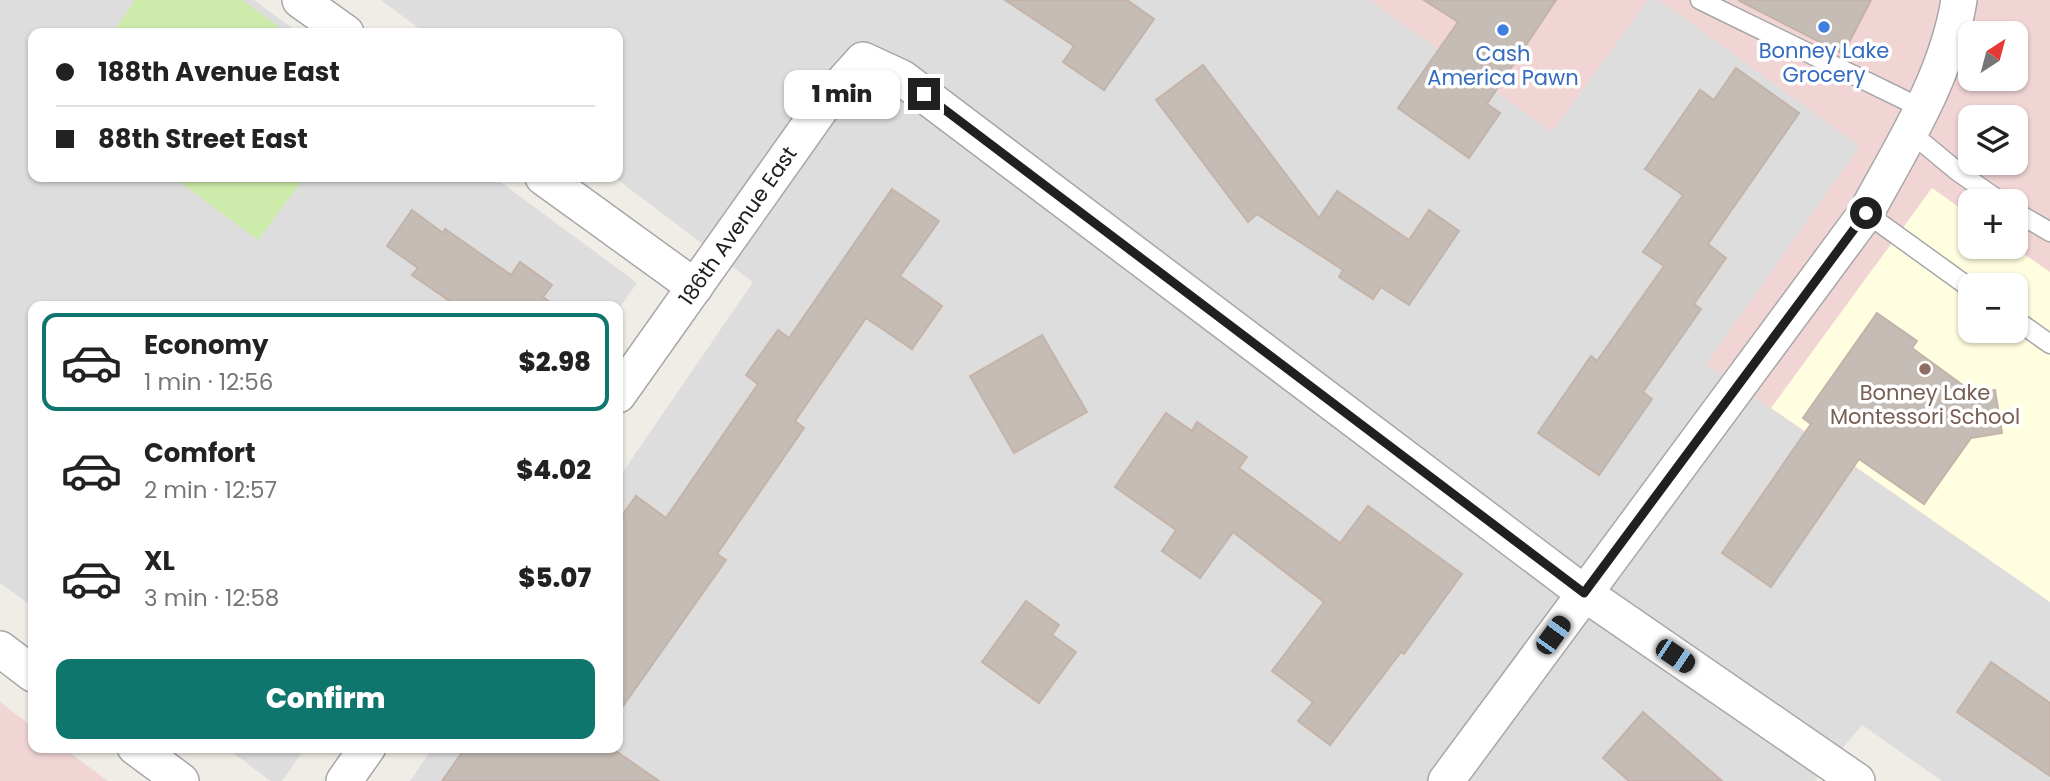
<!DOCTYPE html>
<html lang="en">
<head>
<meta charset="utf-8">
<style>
	:root { --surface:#fff; --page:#f6f6f6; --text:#222; --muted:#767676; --line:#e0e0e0; --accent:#0f766e }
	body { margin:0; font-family:Poppins,sans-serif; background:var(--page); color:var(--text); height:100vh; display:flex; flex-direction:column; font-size:26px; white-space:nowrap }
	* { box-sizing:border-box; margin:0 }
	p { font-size:23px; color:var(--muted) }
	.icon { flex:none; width:38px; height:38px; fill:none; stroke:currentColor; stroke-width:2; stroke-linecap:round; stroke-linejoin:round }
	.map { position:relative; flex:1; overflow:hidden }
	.details { position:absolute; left:28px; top:301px; width:595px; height:452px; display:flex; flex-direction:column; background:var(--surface); border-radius:14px; box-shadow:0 2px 5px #0004 }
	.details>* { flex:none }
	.hud { position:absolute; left:28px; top:28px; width:595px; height:154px; border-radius:14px; box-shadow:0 2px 5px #0004; display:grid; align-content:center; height:154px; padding:0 28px; background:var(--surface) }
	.needle { width:46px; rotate:36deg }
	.buttons { position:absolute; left:1958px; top:21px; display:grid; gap:14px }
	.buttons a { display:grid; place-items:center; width:70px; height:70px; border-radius:14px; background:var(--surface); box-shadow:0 2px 5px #0004; font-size:35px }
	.end { position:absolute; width:32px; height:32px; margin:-16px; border:9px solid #202020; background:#fff; box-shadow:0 0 0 4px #fff }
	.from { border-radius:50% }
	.bubble { position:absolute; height:49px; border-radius:14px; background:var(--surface); box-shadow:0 2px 5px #0004; font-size:23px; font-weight:800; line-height:49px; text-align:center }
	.car { position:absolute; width:21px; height:42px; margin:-21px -10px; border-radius:9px; box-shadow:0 0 5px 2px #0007; background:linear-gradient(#222 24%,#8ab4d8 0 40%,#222 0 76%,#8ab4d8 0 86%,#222 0) }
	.hud b { display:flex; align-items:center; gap:24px; height:66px; font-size:26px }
	.hud b+b { border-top:2px solid var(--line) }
	.hud i { width:18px; height:18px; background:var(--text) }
	ul { padding:12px 0 0; list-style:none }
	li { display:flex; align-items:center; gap:21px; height:98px; margin:0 14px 10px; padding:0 14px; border:4px solid transparent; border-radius:14px }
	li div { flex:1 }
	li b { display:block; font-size:26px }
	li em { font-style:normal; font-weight:800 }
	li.active { border-color:var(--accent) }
	li>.icon { width:63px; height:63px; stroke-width:1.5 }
	.button { display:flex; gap:14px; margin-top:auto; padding:14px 28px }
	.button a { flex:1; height:80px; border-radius:14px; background:var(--accent); color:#fff; font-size:28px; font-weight:800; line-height:80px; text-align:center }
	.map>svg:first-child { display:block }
	.residential { fill:#dedddd }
	.commercial { fill:#f1d5d5; fill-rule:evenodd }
	.education { fill:#fffee0; fill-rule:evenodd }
	.grass { fill:#cdebab }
	.building { fill:#c5bcb5; stroke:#c3b3a8; stroke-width:2 }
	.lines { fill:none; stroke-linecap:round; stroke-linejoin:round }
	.lane-casing { stroke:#a7a7a7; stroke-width:21 }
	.street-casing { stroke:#a7a7a7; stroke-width:38 }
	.lane { stroke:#fff; stroke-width:18 }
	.street { stroke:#fff; stroke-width:35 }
	.route { stroke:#202020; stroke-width:9 }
	.shop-dot { fill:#3f7fe0; stroke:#fff; stroke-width:2.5 }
	.education-dot { fill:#8d6e63; stroke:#fff; stroke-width:2.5 }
	.labels { text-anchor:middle; stroke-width:7; stroke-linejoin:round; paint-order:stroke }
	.shop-label { font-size:21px; fill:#366cbe; stroke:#fff }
	.street-label { font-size:21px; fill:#202020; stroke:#fff }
	.education-label { font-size:21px; fill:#785e54; stroke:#fff }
</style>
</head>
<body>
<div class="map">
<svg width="2050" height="781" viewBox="0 0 2050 781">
	<rect width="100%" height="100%" fill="#f0ede6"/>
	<g class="residential">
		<polygon points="0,0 254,0 299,33 33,33 33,177 494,177 637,283 618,310 618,306 33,306 33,607 0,583"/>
		<polygon points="381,0 1370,0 1552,132 1648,0 1659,0 1860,146 1707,364 2050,602 2050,781 1942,781 1862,725 1815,781 410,781 433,747 618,747 618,479 753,282 614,177 618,177 618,33 425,33"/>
		<polygon points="225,747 306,747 282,781 271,781"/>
	</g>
	<g class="commercial">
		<polygon points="1370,0 1648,0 1552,132"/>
		<path d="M1659,0h391v602l-344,-238 154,-218zM1970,33h46v46h-46zM1970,117h46v46h-46zM1970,201h46v46h-46zM1970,285h46v46h-46z"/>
		<polygon points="0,702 33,727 33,747 62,747 108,781 0,781"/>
	</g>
	<path class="education" d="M1932,188l38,27v32h44l36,25v330l-279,-194zM1970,285h46v46h-46z"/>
	<g class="grass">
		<polygon points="135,0 242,0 287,33 113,33"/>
		<polygon points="173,177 305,177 258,240"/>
	</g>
	<g class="building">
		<polygon points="1005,0 1127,0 1154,19 1104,90 1063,62 1074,46"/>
		<polygon points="1424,0 1556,0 1487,104 1500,113 1469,158 1398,108 1458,22"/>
		<polygon points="1738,0 1871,0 1843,54"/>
		<polygon points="1203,65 1319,218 1337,191 1409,240 1429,210 1459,231 1409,305 1381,287 1373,299 1339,277 1343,270 1257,214 1248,222 1156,100"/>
		<polygon points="1736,68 1799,113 1708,244 1726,258 1694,304 1701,309 1643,392 1652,399 1599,475 1538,433 1591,356 1597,361 1664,266 1643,252 1683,195 1645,169 1700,90 1714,100"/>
		<polygon points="892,189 939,221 900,276 942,306 912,349 866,318 795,421 804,428 717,554 726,560 618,713 618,521 636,496 666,518 758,384 746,375 778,330 789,338"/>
		<polygon points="412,210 443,233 445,229 511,275 520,262 552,285 543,297 556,306 457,306 412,275 418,268 387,246"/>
		<polygon points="1877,313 1917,341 1912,348 1975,394 1995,390 2002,433 1971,438 1924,504 1859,459 1771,587 1722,553 1811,424 1803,418"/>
		<polygon points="1042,335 1087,412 1014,453 970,376"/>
		<polygon points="1166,413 1192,431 1197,422 1247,457 1239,468 1340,543 1368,506 1462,574 1404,654 1401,652 1330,745 1298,721 1313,702 1272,671 1324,602 1233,532 1200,578 1162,551 1176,530 1115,487"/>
		<polygon points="1026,601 1059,625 1052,635 1076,652 1039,703 982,662"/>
		<polygon points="1991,662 2050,703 2050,776 1957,712"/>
		<polygon points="1643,712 1722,781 1629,781 1603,758"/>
		<polygon points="466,747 610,747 659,781 442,781"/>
	</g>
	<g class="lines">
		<g class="lane-casing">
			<g id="lane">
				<polyline points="1700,0 1921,108"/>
				<polyline points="1910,132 1957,171 2000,201"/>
				<polyline points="2016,212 2050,232"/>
				<polyline points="1866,213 1970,288"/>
				<polyline points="2016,320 2050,344"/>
			</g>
		</g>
		<g class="street-casing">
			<g id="street">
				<polyline points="300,0 346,33"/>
				<polyline points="543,177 695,287"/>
				<polyline points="618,395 827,100 863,60 902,78 1584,593 1857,781"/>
				<polyline points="0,649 33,674"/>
				<polyline points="135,747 181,781"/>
				<polyline points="344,781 368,747"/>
				<path d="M1446,781l420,-568c36,-67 81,-136 93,-213"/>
			</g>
		</g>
		<use href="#lane" class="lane"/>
		<use href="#street" class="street"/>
	</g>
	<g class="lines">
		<polyline class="route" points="924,94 1584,593 1866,213"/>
	</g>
	<g class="shop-dot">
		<circle cx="1824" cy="27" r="7"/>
		<circle cx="1503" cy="30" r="7"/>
	</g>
	<circle class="education-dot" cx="1925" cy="369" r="7"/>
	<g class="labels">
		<g class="shop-label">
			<text x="1824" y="58">Bonney Lake<tspan x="1824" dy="24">Grocery</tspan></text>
			<text x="1503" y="61">Cash<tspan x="1503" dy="24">America Pawn</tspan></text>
		</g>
		<g class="street-label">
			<text transform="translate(738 226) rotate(-55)" y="7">186th Avenue East</text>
		</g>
		<g class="education-label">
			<text x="1925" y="400">Bonney Lake<tspan x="1925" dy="24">Montessori School</tspan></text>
		</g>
	</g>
</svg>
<div class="buttons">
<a><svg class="needle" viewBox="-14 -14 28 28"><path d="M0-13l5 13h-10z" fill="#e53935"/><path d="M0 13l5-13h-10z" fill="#767676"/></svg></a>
<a><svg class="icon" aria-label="layers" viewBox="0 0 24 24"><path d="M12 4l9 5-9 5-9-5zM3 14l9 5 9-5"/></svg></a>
<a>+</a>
<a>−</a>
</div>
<i class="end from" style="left:1866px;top:213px"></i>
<i class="end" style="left:924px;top:94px"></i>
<div class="bubble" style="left:784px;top:70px;width:116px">1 min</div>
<i class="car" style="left:1553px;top:635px;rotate:36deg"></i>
<i class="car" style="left:1675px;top:656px;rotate:124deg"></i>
<div class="hud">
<b><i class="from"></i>188th Avenue East</b>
<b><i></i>88th Street East</b>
</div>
<section class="details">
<ul>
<li class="active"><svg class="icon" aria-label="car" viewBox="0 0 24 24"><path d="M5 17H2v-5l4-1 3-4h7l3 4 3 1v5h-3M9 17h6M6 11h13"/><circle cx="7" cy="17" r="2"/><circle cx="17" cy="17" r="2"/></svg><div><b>Economy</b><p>1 min · 12:56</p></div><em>$2.98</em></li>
<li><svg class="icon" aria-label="car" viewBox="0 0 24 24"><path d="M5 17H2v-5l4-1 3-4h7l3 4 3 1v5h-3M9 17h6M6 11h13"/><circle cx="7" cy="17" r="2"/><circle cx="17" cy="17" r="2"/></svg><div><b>Comfort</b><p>2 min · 12:57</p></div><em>$4.02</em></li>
<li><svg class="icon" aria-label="car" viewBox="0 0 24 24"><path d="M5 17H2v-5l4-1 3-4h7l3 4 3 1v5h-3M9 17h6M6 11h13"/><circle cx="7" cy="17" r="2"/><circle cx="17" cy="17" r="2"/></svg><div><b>XL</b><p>3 min · 12:58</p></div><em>$5.07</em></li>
</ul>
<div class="button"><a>Confirm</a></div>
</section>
</div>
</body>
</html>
